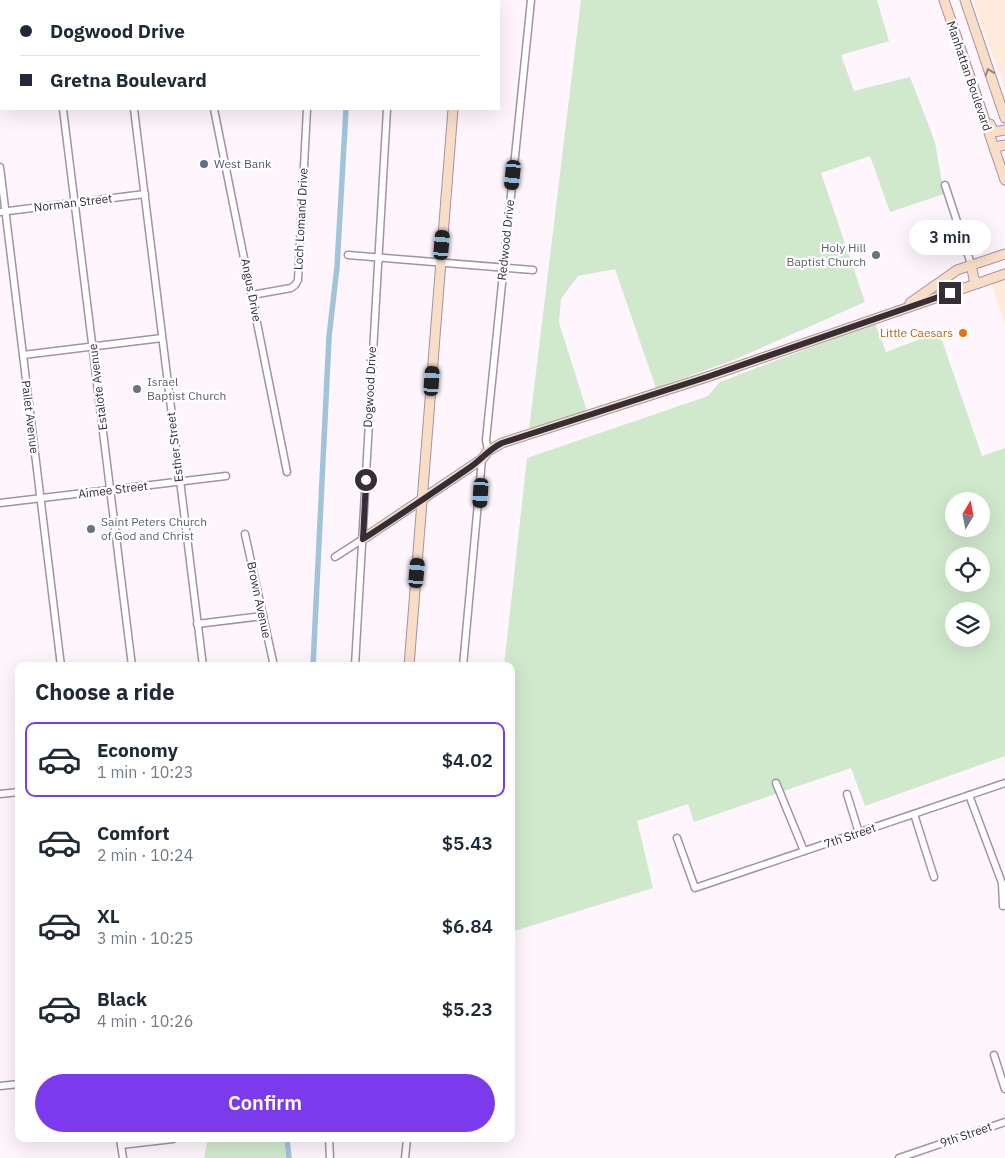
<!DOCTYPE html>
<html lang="en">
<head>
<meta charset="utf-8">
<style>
	:root { --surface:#fff; --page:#f6f6f7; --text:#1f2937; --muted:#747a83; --line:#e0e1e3; --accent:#7c3aed }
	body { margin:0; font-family:"IBM Plex Sans",sans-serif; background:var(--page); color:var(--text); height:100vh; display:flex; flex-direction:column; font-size:19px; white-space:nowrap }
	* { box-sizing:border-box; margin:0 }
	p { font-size:16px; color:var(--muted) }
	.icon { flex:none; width:28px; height:28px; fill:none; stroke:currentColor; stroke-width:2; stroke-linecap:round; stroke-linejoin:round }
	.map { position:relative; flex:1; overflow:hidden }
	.drawer { position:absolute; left:15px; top:662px; width:500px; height:480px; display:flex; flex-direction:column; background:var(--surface); border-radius:10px; box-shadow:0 5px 20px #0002 }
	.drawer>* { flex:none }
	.hud { position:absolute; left:0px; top:0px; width:500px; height:110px; box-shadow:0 5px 20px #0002; display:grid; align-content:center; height:110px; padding:0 20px; background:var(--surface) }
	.needle { width:32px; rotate:10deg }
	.tools { position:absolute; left:945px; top:492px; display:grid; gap:10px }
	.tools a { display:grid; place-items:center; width:45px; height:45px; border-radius:50%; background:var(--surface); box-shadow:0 5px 20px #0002; font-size:25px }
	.end { position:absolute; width:22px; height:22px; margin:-11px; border:6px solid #362e36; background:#fff; box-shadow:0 0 0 2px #fff }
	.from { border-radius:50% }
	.bubble { position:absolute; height:35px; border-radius:18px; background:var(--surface); box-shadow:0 5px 20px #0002; font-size:16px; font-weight:600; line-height:35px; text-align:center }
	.car { position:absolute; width:15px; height:30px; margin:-15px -8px; border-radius:6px; box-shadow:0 0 4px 1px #0007; background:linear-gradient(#222 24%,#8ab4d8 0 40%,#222 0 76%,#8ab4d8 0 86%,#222 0) }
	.hud b { display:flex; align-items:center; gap:18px; height:48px; font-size:19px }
	.hud b+b { border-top:1px solid var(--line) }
	.hud i { width:12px; height:12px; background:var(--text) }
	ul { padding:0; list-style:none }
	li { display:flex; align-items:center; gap:15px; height:75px; margin:0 10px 8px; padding:0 10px; border:2px solid transparent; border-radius:10px }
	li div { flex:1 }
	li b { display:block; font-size:19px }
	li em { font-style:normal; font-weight:600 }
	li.active { border-color:var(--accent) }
	li>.icon { width:45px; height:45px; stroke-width:1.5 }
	h2 { padding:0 20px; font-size:22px; line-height:60px }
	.cta { display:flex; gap:10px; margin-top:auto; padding:10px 20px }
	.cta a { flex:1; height:58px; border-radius:30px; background:var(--accent); color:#fff; font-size:20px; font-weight:600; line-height:58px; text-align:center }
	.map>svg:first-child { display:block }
	.commercial { fill:#ffeadc }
	.green { fill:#d0e9cc; fill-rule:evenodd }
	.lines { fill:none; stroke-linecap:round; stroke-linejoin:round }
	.canal { stroke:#a1c3dc; stroke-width:5.5 }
	.street-casing { stroke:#a592a4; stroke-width:9 }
	.secondary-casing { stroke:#a592a4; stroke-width:11 }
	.street { stroke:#fff; stroke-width:6 }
	.secondary { stroke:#f9dec7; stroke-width:9 }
	.oneway { stroke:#98867e }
	.route { stroke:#362e36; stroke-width:6 }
	.service-dot { fill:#5c6f8a; stroke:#fff; stroke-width:2 }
	.worship-dot { fill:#6b7280; stroke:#fff; stroke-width:2 }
	.food-dot { fill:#e8710a; stroke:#fff; stroke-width:2 }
	.labels { text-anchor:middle; stroke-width:4.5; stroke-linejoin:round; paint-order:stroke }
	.street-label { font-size:12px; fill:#362e36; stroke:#fff }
	.service-label { font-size:12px; fill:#4e5e75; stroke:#fff; text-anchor:start }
	.worship-label { font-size:12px; fill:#5b616d; stroke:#fff; text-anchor:start }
	.food-label { font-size:12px; fill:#c56008; stroke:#fff; text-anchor:end }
</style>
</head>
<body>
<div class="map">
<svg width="1005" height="1158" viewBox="0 0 1005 1158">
	<rect width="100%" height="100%" fill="#fef5fd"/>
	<g class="commercial">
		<polygon points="973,0 1005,0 1005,90 985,34"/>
		<polygon points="1005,278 1005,325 991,283"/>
	</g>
	<g class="green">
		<polygon points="581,0 877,0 889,41 841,55 854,91 910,77 935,142 944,194 890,212 870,156 821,173 865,302 736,359 656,388 615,269 578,276 561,299 559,323 587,411 529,430"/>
		<path d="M875,323l11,29 53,-20 43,124 23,-8v308l-140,50 -14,-38 -157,54 -6,-18 -51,17 16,67 -142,44v-266h-7l23,-208 181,-62 12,-14zM954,501h27v28h-27zM954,556h27v28h-27zM954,611h27v28h-27z"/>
		<polygon points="208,1139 284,1139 286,1158 204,1158"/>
	</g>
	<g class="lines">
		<g class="canal">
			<polyline points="351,1 351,0"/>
			<polyline points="313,666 329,337 337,267 346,109"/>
			<polyline points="287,1139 289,1158"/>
		</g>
		<g class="street-casing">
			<g id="street">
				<polyline points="50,0 50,1"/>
				<polyline points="193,0 193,1"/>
				<polyline points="254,0 254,1"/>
				<polyline points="313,1 313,0"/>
				<polyline points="393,1 393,0"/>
				<polyline points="0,65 1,65"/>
				<polyline points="63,109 132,666"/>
				<polyline points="134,109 203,666"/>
				<polyline points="214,109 287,472"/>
				<polyline points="0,167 61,666"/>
				<polyline points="945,185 971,264"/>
				<polyline points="0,212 145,194"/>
				<polyline points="348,255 533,270"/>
				<polyline points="252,295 291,288 295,285 298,280 307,109"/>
				<polyline points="23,355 162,338"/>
				<polyline points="488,451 486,440 531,0"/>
				<polyline points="0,503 226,476"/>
				<polyline points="245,534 274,666"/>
				<polyline points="335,557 363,539"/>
				<polyline points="197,624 263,616"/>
				<polyline points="355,666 387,109"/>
				<polyline points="463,666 482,459"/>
				<polyline points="776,783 804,851"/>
				<polyline points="0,794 19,792"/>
				<polyline points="847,794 859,833"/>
				<polyline points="969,795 1002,883 1003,906"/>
				<polyline points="914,814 934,877"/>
				<polyline points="677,838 695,888 1005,783"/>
				<polyline points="994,1055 1005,1089"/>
				<polyline points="0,1086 19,1084"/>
				<polyline points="120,1139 123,1158"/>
				<polyline points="329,1139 330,1158"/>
				<polyline points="121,1145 173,1139"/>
				<polyline points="405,1158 407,1139"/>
				<polyline points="899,1158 1005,1122"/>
			</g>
		</g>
		<g class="secondary-casing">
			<g id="secondary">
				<polyline points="944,0 1005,180"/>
				<polyline points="965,0 1005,118"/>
				<polyline points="463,1 463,0"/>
				<polyline points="990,124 994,132 1005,130"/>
				<polyline points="995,151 999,146 1005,145"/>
				<polyline points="971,264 974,279 978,283"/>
				<polyline points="910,303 957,270 1005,254"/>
				<polyline points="363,539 482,459 488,451 502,443 707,377 1005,274"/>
				<polyline points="409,666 453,109"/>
			</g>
		</g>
		<use href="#street" class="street"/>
		<use href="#secondary" class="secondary"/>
	</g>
	<defs><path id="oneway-chevron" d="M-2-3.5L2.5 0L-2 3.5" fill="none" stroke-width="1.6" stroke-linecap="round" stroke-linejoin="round" transform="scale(1.25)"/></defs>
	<use class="oneway" href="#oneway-chevron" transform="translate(989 72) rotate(-109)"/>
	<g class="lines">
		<path class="route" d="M366,480l-3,59c36,-23 71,-47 106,-71 12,-8 20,-19 33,-25l205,-66 243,-84"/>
	</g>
	<circle class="service-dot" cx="204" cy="164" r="5"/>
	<g class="worship-dot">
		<circle cx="876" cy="255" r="5"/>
		<circle cx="137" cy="389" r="5"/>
		<circle cx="91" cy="529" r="5"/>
	</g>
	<circle class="food-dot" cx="963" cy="333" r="5"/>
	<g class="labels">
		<g class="street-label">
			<text transform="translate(969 76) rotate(71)" y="4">Manhattan Boulevard</text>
			<text transform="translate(73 203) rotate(-7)" y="4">Norman Street</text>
			<text transform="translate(301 219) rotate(-87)" y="4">Loch Lomand Drive</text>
			<text transform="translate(506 240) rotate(-84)" y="4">Redwood Drive</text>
			<text transform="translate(251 290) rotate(79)" y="4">Angus Drive</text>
			<text transform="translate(98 387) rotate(-97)" y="4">Estalote Avenue</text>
			<text transform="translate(370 387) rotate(-87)" y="4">Dogwood Drive</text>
			<text transform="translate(30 417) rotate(83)" y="4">Pailet Avenue</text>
			<text transform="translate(175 447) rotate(-97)" y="4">Esther Street</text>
			<text transform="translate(113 490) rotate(-7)" y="4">Aimee Street</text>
			<text transform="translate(259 600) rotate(78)" y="4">Brown Avenue</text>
			<text transform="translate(850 836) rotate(-19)" y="4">7th Street</text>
			<text transform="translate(966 1135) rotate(-19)" y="4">9th Street</text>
		</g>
		<g class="service-label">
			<text x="214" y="168">West Bank</text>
		</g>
		<g class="worship-label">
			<text x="866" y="252" text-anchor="end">Holy Hill<tspan x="866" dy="14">Baptist Church</tspan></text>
			<text x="147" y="386">Israel<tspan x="147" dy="14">Baptist Church</tspan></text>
			<text x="101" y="526">Saint Peters Church<tspan x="101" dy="14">of God and Christ</tspan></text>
		</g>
		<g class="food-label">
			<text x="953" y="337">Little Caesars</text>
		</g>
	</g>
</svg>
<div class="tools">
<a><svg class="needle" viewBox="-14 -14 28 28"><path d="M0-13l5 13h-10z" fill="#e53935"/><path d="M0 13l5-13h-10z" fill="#747a83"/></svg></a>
<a><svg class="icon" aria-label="locate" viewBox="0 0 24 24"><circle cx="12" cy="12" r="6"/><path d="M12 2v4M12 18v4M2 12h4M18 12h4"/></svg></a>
<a><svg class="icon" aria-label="layers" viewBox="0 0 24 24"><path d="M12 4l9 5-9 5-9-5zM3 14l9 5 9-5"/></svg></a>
</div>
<i class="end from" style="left:366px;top:480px"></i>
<i class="end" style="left:950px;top:293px"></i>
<div class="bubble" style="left:909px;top:220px;width:82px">3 min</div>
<i class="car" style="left:513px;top:175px;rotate:186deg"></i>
<i class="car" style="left:442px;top:245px;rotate:5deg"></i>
<i class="car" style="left:432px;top:381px;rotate:4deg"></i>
<i class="car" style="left:481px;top:493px;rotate:184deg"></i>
<i class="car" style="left:417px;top:573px;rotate:5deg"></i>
<div class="hud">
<b><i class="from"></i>Dogwood Drive</b>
<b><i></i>Gretna Boulevard</b>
</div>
<section class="drawer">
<h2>Choose a ride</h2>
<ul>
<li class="active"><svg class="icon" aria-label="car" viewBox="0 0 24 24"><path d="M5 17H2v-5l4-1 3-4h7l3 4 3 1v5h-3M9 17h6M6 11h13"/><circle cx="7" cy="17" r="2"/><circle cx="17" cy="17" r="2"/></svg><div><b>Economy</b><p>1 min · 10:23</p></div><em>$4.02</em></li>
<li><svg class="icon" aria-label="car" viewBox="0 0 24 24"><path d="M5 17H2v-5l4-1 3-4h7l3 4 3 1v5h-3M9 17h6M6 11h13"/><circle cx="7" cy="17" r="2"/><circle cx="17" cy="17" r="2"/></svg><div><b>Comfort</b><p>2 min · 10:24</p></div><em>$5.43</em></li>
<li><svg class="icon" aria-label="car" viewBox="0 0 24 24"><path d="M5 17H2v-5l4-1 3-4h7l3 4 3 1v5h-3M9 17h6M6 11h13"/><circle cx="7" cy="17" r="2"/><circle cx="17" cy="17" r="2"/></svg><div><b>XL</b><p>3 min · 10:25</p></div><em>$6.84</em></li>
<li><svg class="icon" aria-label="car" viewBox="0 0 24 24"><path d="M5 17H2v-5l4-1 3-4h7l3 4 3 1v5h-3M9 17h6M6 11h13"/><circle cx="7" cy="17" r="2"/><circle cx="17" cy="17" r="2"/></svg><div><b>Black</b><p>4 min · 10:26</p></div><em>$5.23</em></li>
</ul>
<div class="cta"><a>Confirm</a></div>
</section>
</div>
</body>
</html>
